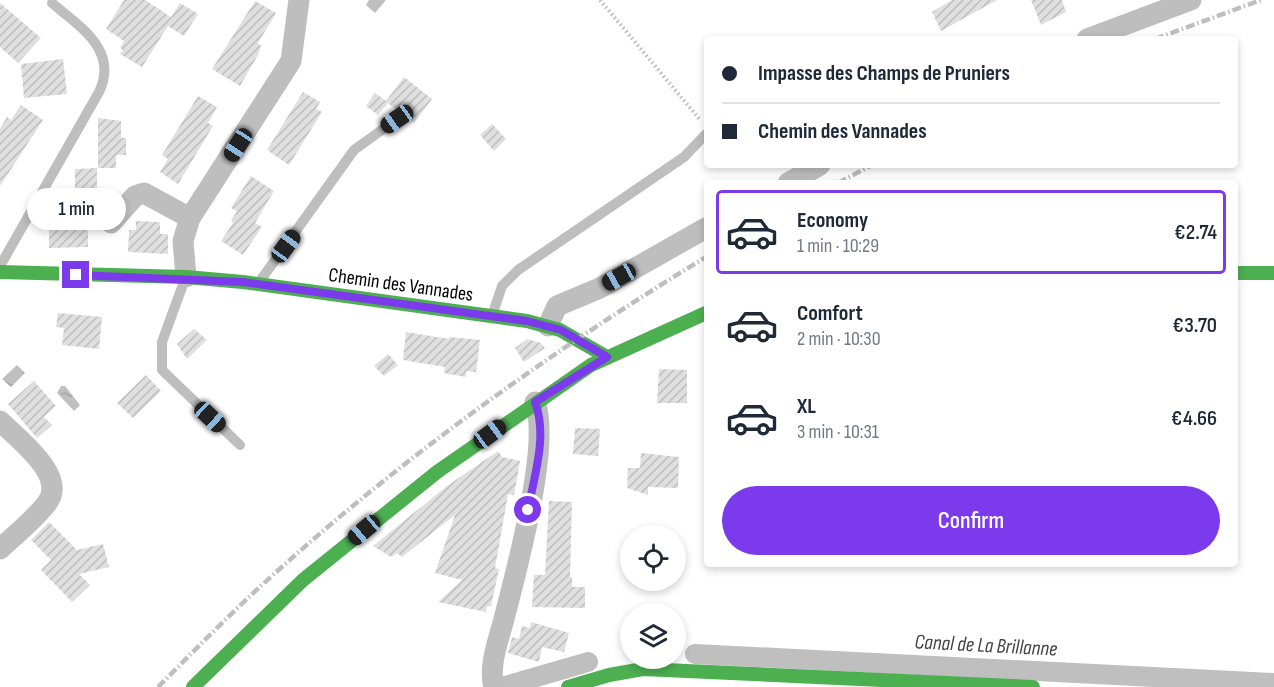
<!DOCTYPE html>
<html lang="en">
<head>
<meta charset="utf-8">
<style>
	:root { --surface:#fff; --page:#f2f2f3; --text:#1f2937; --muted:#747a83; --line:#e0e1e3; --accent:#7c3aed }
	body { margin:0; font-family:"Sofia Sans Condensed",sans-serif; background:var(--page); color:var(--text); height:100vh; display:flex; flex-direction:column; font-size:22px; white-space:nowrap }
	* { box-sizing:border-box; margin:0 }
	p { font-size:20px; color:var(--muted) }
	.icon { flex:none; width:33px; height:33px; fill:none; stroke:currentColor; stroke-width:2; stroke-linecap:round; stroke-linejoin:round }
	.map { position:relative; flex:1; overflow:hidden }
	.drawer { position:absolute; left:704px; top:180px; width:534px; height:387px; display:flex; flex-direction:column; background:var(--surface); border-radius:6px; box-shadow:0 3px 9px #0003 }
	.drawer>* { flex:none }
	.guide { position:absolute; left:704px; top:36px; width:534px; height:132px; border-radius:6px; box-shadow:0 3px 9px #0003; display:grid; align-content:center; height:132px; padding:0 18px; background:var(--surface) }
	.tools { position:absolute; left:620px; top:525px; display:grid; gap:12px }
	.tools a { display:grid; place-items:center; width:66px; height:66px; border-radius:50%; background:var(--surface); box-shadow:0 3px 9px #0003; font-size:30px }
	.end { position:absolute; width:27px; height:27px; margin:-14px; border:8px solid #7c3aed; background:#fff; box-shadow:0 0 0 3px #fff }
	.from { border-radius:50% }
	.bubble { position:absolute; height:42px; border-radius:21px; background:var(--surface); box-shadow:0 3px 9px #0003; font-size:20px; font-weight:600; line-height:42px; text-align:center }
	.car { position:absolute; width:18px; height:36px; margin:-18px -9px; border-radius:8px; box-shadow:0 0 4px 2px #0007; background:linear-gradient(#222 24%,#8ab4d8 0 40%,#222 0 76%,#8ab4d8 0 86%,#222 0) }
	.guide b { display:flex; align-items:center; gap:21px; height:57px; font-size:22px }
	.guide b+b { border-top:2px solid var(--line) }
	.guide i { width:15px; height:15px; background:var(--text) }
	ul { padding:10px 0 0; list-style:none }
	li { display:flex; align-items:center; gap:18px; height:84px; margin:0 12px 9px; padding:0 6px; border:3px solid transparent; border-radius:6px }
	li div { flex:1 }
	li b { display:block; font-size:22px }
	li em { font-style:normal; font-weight:600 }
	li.active { border-color:var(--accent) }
	li>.icon { width:54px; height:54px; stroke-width:1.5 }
	.primary-button { display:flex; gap:12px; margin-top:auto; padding:12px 18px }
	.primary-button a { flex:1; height:69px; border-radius:36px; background:var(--accent); color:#fff; font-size:24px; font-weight:600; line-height:69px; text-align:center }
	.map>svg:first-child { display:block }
	.water { fill:url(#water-ripples) }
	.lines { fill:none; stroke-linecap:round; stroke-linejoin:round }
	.canal { stroke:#bfbfbf; stroke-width:20 }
	.building { fill:url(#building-hatch) }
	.path { stroke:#b9b9b9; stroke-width:4; stroke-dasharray:1.5 3; stroke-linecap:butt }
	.lane { stroke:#bebebe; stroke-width:10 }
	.street { stroke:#bebebe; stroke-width:21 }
	.fast { stroke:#4caf50; stroke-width:14 }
	.rail { stroke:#bebebe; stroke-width:4.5; stroke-dasharray:9 3 1.5 3; stroke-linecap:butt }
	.route { stroke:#7c3aed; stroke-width:8 }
	.labels { text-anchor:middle; stroke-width:6; stroke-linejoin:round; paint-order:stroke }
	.street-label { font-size:20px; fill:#000; stroke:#fff }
	.water-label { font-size:21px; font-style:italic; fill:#444; stroke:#fff }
</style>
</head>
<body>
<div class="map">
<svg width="1274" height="687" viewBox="0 0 1274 687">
	<defs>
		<pattern id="water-ripples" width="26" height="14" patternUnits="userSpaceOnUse" patternTransform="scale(1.5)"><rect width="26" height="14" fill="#bfbfbf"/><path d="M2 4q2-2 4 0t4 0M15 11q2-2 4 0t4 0" fill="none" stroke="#a2a2a2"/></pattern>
		<pattern id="building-hatch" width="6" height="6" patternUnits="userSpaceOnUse" patternTransform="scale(1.5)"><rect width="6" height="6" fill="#dfdfdf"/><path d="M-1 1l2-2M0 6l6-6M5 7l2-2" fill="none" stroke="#bebebe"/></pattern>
	</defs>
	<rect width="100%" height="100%" fill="#fff"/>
	<g class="water">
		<polygon points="369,0 386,0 375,13 366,5"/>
		<polygon points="17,365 25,373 11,387 2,379"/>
		<polygon points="61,386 65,386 80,405 74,411 57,393"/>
	</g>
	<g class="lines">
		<g class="canal">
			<polyline points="695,654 1274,683"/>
			<polyline points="502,687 588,662"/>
		</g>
	</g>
	<g class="building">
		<polygon points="124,0 145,0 171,17 180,3 198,14 184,36 168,26 142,67 120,54 123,50 120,48 124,41 106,29"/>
		<polygon points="952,0 997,0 941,31 932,12"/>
		<polygon points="1031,0 1062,0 1066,12 1041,25"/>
		<polygon points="255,1 276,13 258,43 261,46 258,55 240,86 212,69"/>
		<polygon points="0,3 41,38 18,63 0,47"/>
		<polygon points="63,59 67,94 24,98 21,64"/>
		<polygon points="404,77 432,99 414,123 388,103 378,115 366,106 375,93 386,101"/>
		<polygon points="303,92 320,102 316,109 322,112 289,165 267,150"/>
		<polygon points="198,96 217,107 208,123 213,126 178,184 160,172 168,159 162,155"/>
		<polygon points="21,105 43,120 0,186 0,129 7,117 11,120"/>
		<polygon points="98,118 121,121 121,138 126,138 126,155 116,155 116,168 98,168"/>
		<polygon points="492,124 506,139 494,151 480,135"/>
		<polygon points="97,168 97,204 94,204 94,226 88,226 88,247 49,248 49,227 68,226 71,205 75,205 75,169"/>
		<polygon points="251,176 274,191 255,223 262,227 243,255 221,241 233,223 231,221 237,211 231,208"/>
		<polygon points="136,221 160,222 160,234 168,234 168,254 128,252 129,230 136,230"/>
		<polygon points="58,313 102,317 99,349 62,345 64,328 56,327"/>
		<polygon points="194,329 207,340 187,359 177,344"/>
		<polygon points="406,332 449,339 449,337 480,340 476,372 466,371 466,377 444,373 445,367 403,360"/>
		<polygon points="527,339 541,343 545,348 524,362 515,348"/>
		<polygon points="388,354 398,365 384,376 374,366"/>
		<polygon points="659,369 687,370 687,403 657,403"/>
		<polygon points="146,375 161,391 133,418 117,403"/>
		<polygon points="34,381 56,406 44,417 52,425 37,438 8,404"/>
		<polygon points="575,428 600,429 598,456 573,454"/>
		<polygon points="498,451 502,457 520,461 514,495 508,494 495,568 499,569 491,606 487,606 486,612 438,602 462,580 435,573 455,515 402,557 397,553 391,557 373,546 447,486"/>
		<polygon points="641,453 679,457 678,488 648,487 648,495 627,488 628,468 640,468"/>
		<polygon points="549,501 572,502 570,577 572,577 572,587 585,587 585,608 532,607 534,575 545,575"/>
		<polygon points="49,522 77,550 103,544 109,567 79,574 90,585 72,602 41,570 51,560 31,540"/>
		<polygon points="531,622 569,633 564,652 542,647 539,662 508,653 512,637 519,639 522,626 530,628"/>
	</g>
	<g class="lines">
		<polyline class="path" points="600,0 701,121"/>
		<g class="lane">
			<path d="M0,266l99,-174c20,-42 -19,-65 -47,-89"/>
			<polyline points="185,279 162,342 162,370 240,445"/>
			<polyline points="260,281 354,150 397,119"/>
			<polyline points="493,313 502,286 518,270 684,157 706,134"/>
		</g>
		<g class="street">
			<polyline points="1087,39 1191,0"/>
			<polyline points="788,183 820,165"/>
			<polyline points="111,223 135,196 144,193 190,218"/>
			<polyline points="186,277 183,241 190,218 291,61 299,0"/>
			<polyline points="548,326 557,306 600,288 706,228"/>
			<path d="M0,421c18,18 68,55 47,82 -13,17 -32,32 -47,46"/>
			<path d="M494,687c-6,-21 5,-48 10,-68 12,-47 47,-175 31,-217"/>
		</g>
		<g class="fast">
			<polyline points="0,272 186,277 243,282 527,321 560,330 607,357"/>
			<polyline points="1234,273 1274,273"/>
			<polyline points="193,687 303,580 437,472 591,365 706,313"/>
			<polyline points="568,687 609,675 643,669 1033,687"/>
		</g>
		<g class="rail">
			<polyline points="1155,39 1261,0"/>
			<polyline points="838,183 872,165"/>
			<path d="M158,687c34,-34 68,-69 104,-102 135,-124 288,-233 444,-328"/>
		</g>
	</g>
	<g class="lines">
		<path class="route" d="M76,275l167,7 284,39 34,9 46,27 -72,45c13,34 -1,74 -7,108"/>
	</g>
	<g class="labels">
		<g class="street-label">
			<text transform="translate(401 284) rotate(8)" y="7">Chemin des Vannades</text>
		</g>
		<g class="water-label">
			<text transform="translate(986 645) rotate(3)" y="7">Canal de La Brillanne</text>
		</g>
	</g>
</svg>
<div class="tools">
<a><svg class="icon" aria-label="locate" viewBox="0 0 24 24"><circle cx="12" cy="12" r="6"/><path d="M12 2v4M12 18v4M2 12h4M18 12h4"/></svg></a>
<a><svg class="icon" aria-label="layers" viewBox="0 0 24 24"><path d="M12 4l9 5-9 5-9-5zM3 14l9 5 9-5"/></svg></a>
</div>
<i class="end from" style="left:528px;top:510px"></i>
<i class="end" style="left:76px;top:275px"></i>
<div class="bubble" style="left:27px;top:188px;width:99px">1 min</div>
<i class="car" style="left:397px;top:119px;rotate:235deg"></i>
<i class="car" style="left:238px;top:145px;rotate:213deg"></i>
<i class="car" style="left:286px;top:246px;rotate:36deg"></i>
<i class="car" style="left:619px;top:277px;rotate:241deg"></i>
<i class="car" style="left:210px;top:417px;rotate:133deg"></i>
<i class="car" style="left:490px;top:434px;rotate:54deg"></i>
<i class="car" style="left:364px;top:530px;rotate:230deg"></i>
<div class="guide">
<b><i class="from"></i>Impasse des Champs de Pruniers</b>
<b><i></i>Chemin des Vannades</b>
</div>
<section class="drawer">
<ul>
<li class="active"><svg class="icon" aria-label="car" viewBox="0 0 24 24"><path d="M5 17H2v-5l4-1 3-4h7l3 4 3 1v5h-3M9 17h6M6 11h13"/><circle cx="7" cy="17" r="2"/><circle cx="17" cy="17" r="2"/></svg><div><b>Economy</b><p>1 min · 10:29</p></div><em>€2.74</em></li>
<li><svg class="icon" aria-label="car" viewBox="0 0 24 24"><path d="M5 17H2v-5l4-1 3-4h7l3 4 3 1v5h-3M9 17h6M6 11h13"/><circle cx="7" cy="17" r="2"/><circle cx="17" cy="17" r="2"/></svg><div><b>Comfort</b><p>2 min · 10:30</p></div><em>€3.70</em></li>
<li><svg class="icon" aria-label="car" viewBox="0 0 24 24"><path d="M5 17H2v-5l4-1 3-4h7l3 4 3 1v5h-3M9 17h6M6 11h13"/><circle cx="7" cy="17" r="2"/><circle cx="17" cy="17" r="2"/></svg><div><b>XL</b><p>3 min · 10:31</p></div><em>€4.66</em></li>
</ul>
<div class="primary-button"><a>Confirm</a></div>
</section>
</div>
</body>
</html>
